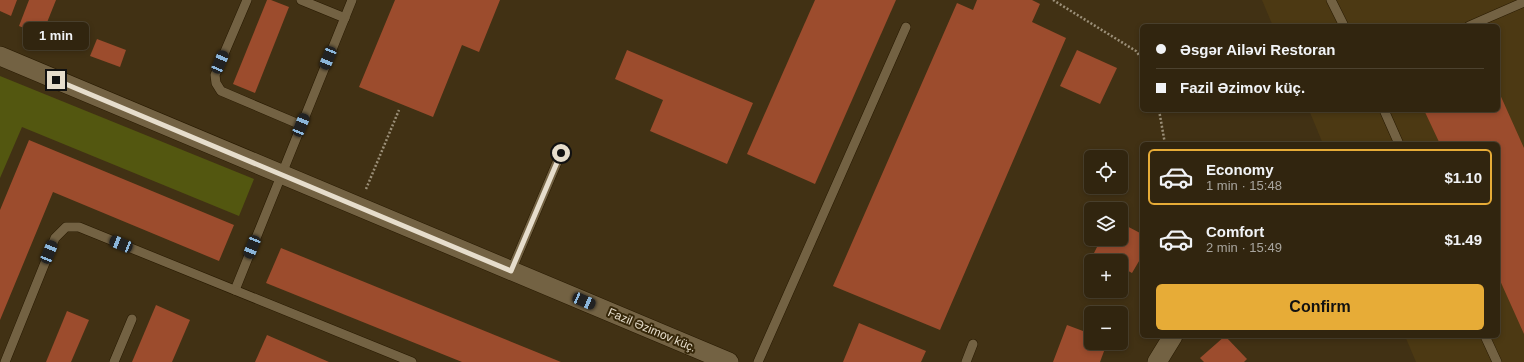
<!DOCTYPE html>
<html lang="en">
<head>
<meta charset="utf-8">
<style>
	:root { --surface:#31250f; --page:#392d18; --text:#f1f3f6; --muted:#a8a59e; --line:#4c422f; --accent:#e7ac37 }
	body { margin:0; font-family:Arial,sans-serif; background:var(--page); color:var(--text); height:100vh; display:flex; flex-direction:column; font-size:15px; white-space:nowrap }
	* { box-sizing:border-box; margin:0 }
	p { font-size:13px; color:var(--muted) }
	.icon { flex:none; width:22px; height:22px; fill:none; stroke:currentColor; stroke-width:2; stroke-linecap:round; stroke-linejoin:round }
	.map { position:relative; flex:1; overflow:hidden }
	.drawer { position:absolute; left:1140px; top:142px; width:360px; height:196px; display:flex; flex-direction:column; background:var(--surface); border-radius:6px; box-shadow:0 2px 6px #0003,0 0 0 1px var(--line) }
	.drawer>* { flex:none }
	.hud { position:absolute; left:1140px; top:24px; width:360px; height:88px; border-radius:6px; box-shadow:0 2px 6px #0003,0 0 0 1px var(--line); display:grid; align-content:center; height:88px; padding:0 16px; background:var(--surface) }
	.buttons { position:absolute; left:1084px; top:150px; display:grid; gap:8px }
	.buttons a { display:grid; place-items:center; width:44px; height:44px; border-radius:6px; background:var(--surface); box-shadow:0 2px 6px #0003,0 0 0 1px var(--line); font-size:20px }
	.end { position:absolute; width:18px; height:18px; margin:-9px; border:5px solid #e6ddcc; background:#111; box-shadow:0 0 0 2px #111 }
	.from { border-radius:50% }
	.bubble { position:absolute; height:28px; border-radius:6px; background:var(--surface); box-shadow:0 2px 6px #0003,0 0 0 1px var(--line); font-size:13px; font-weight:700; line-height:28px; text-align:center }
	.car { position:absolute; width:12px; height:24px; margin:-12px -6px; border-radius:5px; box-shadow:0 0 3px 1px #0007; background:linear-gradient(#222 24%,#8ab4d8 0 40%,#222 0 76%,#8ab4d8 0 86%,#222 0) }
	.hud b { display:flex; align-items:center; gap:14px; height:38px; font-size:15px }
	.hud b+b { border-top:1px solid var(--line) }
	.hud i { width:10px; height:10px; background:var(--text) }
	ul { padding:7px 0 0; list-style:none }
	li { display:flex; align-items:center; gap:12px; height:56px; margin:0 8px 6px; padding:0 8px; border:2px solid transparent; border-radius:6px }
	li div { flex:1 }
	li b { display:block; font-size:15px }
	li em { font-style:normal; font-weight:700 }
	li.active { border-color:var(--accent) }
	li>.icon { width:36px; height:36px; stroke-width:1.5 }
	.action { display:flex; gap:8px; margin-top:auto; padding:8px 16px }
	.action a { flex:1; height:46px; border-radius:6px; background:var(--accent); color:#111; font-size:16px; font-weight:700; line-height:46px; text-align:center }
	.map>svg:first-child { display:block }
	.built { fill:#4c3913 }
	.green { fill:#535710 }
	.building { fill:#9c4c2d }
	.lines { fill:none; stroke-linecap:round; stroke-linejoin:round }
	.lane-casing { stroke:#271900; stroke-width:10 }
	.street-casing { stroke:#271900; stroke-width:20 }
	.path { stroke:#9b8f78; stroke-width:2.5; stroke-dasharray:2 2; stroke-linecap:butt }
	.lane { stroke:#736243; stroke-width:9 }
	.street { stroke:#736243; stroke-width:19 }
	.route { stroke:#e6ddcc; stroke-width:5 }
	.labels { text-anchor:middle; stroke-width:4; stroke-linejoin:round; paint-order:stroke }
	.street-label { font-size:12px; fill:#e6ddcc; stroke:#362709 }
</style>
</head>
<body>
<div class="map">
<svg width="1524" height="362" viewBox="0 0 1524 362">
	<rect width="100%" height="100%" fill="#413114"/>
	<polygon class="built" points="1262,0 1524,0 1524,362 1416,362 1405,336 1498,336 1498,144 1323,144 1309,110 1498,110 1498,26 1273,26"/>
	<polygon class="green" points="0,76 254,179 239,216 22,127 0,178"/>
	<g class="building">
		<polygon points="0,0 17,0 11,16 0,11"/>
		<polygon points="29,0 56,0 42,35 19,26"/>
		<polygon points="267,0 271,0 289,7 255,93 233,84"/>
		<polygon points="395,0 500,0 479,52 462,45 433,117 359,87"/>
		<polygon points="815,0 896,0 815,184 747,154"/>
		<polygon points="977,0 1032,0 1040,4 1032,22 1066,38 940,330 833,286 957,3 973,10"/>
		<polygon points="97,39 126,50 120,67 90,56"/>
		<polygon points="627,50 753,103 727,164 650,131 663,100 615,79"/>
		<polygon points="1077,50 1117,68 1100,104 1060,86"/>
		<polygon points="1498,90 1524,148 1524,334 1498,276 1498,144 1440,144 1424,110 1498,110"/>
		<polygon points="29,140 234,225 219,261 53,192 0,320 0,210"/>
		<polygon points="1121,223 1142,234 1142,256 1132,273 1121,267 1121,261 1109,261 1094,253 1101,239 1121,239"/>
		<polygon points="281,248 561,362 462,362 266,283"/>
		<polygon points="156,305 190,320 172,362 132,362"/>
		<polygon points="67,311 89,320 71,362 46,362"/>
		<polygon points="859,323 926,351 921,362 843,362"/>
		<polygon points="1067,325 1091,334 1091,343 1107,343 1100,362 1053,362"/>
		<polygon points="267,335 329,362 255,362"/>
		<polygon points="1225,336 1247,359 1244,362 1204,362 1200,358"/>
	</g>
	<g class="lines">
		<g class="lane-casing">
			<g id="lane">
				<polyline points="247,0 215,75 216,83 221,91 301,125"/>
				<polyline points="301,0 345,18"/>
				<polyline points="1331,0 1344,26"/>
				<polyline points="1469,26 1524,2"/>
				<polyline points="1384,110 1399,144"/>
				<polyline points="511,271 561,153"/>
				<polyline points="235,290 352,0"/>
				<polyline points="1485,336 1497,362"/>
				<polyline points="5,362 55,238 66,227 79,227 412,362"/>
				<polyline points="114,362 132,319"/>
				<polyline points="758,362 906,27"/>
				<polyline points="966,362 973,344"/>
			</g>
		</g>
		<g class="street-casing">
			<g id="street">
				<polyline points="0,56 729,362"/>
				<polyline points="1157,362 1173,336"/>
			</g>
		</g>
		<g class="path">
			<polyline points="1053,0 1136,51 1142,59"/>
			<polyline points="1159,110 1165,144"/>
			<polyline points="366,189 399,110"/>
		</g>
		<use href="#lane" class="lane"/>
		<use href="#street" class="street"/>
	</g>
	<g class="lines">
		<polyline class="route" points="56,80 511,271 561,153"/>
	</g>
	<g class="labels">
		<g class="street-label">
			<text transform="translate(652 330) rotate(23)" y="4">Fazil Əzimov küç.</text>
		</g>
	</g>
</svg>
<div class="buttons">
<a><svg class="icon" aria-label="locate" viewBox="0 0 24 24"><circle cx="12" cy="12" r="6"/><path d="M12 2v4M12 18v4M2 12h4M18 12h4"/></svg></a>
<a><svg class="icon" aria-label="layers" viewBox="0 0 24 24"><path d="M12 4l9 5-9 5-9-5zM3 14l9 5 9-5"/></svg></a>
<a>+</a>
<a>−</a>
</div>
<i class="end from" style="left:561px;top:153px"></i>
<i class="end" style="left:56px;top:80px"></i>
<div class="bubble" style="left:23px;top:22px;width:66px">1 min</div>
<i class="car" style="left:328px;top:58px;rotate:202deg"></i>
<i class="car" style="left:220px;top:62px;rotate:23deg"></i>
<i class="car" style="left:301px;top:125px;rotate:22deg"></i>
<i class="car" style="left:121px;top:244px;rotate:292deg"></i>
<i class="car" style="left:252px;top:247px;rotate:202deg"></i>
<i class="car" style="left:49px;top:252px;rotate:22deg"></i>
<i class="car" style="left:584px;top:301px;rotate:113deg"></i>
<div class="hud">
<b><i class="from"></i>Əsgər Ailəvi Restoran</b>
<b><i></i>Fazil Əzimov küç.</b>
</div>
<section class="drawer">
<ul>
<li class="active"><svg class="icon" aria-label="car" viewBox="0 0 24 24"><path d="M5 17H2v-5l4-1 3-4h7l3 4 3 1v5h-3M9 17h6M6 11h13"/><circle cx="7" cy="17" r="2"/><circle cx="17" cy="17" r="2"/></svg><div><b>Economy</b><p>1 min · 15:48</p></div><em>$1.10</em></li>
<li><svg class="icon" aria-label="car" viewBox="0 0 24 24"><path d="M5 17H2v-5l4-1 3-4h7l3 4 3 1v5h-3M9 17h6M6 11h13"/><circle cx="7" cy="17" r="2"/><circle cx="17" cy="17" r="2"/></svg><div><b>Comfort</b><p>2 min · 15:49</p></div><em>$1.49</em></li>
</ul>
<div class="action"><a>Confirm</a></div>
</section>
</div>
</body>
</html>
